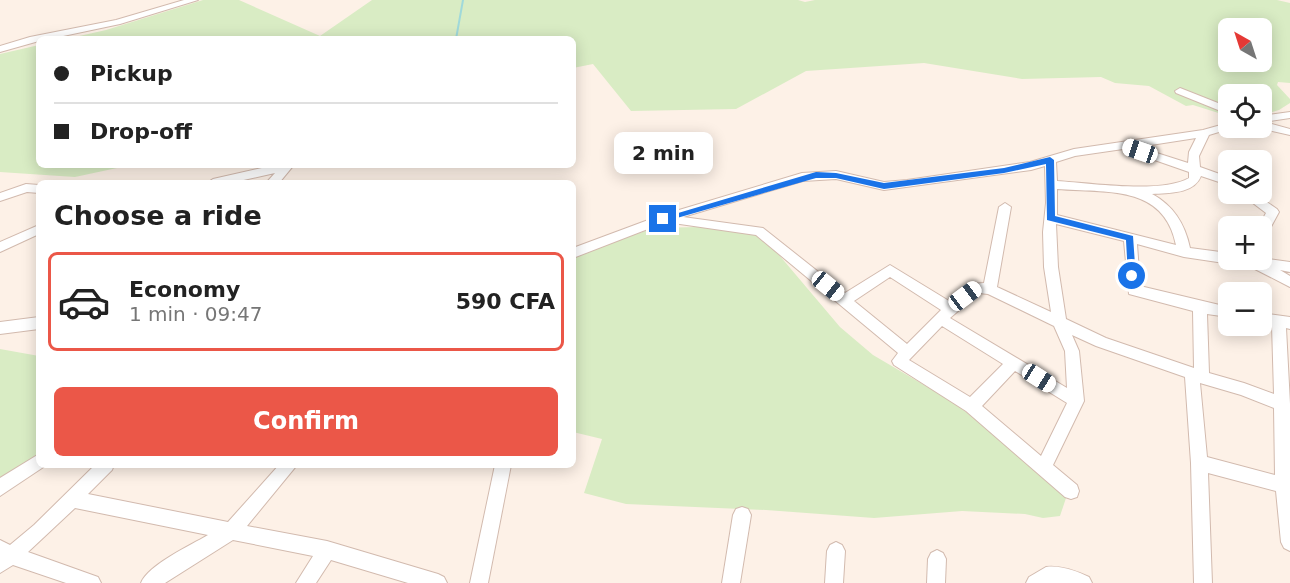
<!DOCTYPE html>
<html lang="en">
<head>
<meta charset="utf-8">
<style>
	:root { --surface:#fff; --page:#f2f2f2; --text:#222; --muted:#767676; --line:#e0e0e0; --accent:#eb5748 }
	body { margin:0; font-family:"DejaVu Sans",sans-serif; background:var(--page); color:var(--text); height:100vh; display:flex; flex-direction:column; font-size:22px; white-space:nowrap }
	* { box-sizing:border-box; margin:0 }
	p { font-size:20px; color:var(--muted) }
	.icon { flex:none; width:33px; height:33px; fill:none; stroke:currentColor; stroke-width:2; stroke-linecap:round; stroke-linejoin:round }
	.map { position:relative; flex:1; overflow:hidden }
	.sheet { position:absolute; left:36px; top:180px; width:540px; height:288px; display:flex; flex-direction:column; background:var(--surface); border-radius:9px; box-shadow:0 3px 15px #0003 }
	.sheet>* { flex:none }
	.guide { position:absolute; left:36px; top:36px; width:540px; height:132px; border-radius:9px; box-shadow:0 3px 15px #0003; display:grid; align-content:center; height:132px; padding:0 18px; background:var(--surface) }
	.needle { width:39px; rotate:321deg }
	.buttons { position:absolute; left:1218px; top:18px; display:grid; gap:12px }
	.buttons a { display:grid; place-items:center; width:54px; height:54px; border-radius:9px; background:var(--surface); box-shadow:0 3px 15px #0003; font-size:30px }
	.end { position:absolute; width:27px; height:27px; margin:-14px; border:8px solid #1a73e8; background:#fff; box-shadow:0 0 0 3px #fff }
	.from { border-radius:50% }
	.bubble { position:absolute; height:42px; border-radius:9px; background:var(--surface); box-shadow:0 3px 15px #0003; font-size:20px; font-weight:600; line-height:42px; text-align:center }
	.car { position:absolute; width:18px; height:36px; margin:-18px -9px; border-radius:8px; box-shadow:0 0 4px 2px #0007; background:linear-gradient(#fff 24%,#345 0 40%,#fff 0 76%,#345 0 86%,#fff 0) }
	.guide b { display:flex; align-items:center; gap:21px; height:57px; font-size:22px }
	.guide b+b { border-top:2px solid var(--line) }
	.guide i { width:15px; height:15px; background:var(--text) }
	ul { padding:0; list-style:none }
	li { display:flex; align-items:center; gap:18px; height:99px; margin:0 12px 9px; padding:0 6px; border:3px solid transparent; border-radius:9px }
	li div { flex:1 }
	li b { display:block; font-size:22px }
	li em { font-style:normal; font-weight:600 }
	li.on { border-color:var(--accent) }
	li>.icon { width:54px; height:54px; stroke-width:1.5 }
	h2 { padding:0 18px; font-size:27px; line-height:72px }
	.primary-button { display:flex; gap:12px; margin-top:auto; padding:12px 18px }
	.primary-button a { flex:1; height:69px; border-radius:9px; background:var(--accent); color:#fff; font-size:24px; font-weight:600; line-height:69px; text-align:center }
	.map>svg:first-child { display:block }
	.green { fill:#d9ecc4; fill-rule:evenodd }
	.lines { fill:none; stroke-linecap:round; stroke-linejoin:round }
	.stream { stroke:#a0d9da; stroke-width:2 }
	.minor-casing { stroke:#d2baae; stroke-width:2 }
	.minor { fill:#fff; fill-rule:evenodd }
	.route { fill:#1a73e8 }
</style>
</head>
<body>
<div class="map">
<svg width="1290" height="583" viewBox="0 0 1290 583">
	<rect width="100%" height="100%" fill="#fdf1e7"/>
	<g class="green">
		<path d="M203,0h36l81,36 52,-36h426l7,2 10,-2h462l13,3v80l-12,-1 -1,3 13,14v4l-11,7 -17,5v-21l-38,1 -4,6 8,10v5l-35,-11 -7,1 -37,-20 -34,-3 -14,-6 -79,2 -98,-16 -118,8 -70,38 -105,2 -38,-47 -20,4v-29h-507l40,-9zM1228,28h34v34h-34z"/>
		<polygon points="39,45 39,165 131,165 75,177 0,172 0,54"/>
		<polygon points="698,227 757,235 774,249 840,327 873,355 953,402 1014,449 1067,495 1060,516 1043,518 1025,514 962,511 874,518 766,510 626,504 584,493 602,439 573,432 573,257 653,228"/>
		<polygon points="0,349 39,356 39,454 0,479"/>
	</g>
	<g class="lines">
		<polyline class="stream" points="456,39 463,0"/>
		<g class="minor-casing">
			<g id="minor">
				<polygon points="184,0 198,0 120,24 49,39 39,39 39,41 0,52 0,46 30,37 116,20"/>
				<polygon points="1180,88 1228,107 1228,114 1176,93 1175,91"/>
				<polygon points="1290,112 1290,118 1264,122 1290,129 1290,135 1259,128 1262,128 1262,116"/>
				<path d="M1228,123v5h4l-23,7 -10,21 1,11 28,10v8l-27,-9c-7,18 -32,17 -49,18 22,12 33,30 38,54l38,5v7l34,-2 28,4v10l-10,-2 10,6v11l-39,-20 -67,-10 -47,-13 3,42 88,21v10l-21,-3 2,59 35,10 30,11 -2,-69 -10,-2v-10l28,4v12l-4,-1 4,76v147l-6,-3 -3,-6 -5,-51 -68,-18 4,110h-18l-3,-120 -6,-86 -89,-31 -24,-11 7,16 5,50 -31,64 24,20 2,6 -2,6 -6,2 -6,-2 -99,-86 -72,-46 -2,-4 6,-8 -142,-118 -90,-13 -93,36v-10l86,-32 143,-43 34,-2 48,11 23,-2 123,-18 44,-13 129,-19zM1196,138l-7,14 -1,11 -50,-16zM1123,149l66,23v6c-27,16 -100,5 -132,3l-1,-19 19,-6zM1045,166l1,37 -3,29 1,35 7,45 -54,-25 14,-80 -6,-4 -6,4 -15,76 -12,1 -23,17 -59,-36 -45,28 -82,-65 -80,-11 120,-36 33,-2 48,11 147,-20zM1057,189c49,4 107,-5 119,56l-119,-30zM1056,224l68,17 5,53 64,17 1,57 -88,-30 -40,-19 -8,-52zM890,277l51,33 -34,34 -53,-43zM979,293l9,1 66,32 11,25 2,37 -117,-70zM942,326l61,38 -33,33 -61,-37zM1015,371l52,32 -26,53 -59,-50zM1200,383l41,12 33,13 1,67 -68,-18z"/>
				<polygon points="275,165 293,166 279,183 266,183 275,173 230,183 207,183 213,179"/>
				<polygon points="26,184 39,185 39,193 27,192 0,201 0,193"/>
				<polygon points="1241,194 1255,194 1277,209 1279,212 1266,236 1262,237 1262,226 1259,226 1266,213"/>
				<polygon points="39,225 39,234 0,252 0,242"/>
				<polygon points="39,317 39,329 0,334 0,322"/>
				<polygon points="39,454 39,465 45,466 0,496 0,478"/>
				<path d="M95,465h19l-2,5 -24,24 140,28 51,-57h18l-50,61 80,15 111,33 6,3 3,6h-39l-77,-23 -15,23h-20l17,-27 -80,-16 -68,43h-24c7,-18 50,-38 67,-48l-133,-27 -47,44 70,25 3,6h-35l-53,-18 -13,8v-33l10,5 24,-20z"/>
				<polygon points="495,465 511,465 488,583 470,583"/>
				<polygon points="742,507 748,509 751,515 740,583 722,583 733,515 736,509"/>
				<polygon points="836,542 842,545 845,551 843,583 825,583 827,551 830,545"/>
				<polygon points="937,550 943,553 946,559 945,583 927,583 928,559 931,553"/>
				<path d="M1046,567c15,-2 30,4 43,10l3,6h-66l3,-6z"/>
			</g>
		</g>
		<use href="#minor" class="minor"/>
	</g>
	<polygon class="route" points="1050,157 1054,160 1055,216 1133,236 1136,279 1129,279 1128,276 1126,240 1047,220 1046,164 1004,173 884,189 836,178 816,178 663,222 658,219 816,172 836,173 884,183 1004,168"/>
</svg>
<div class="buttons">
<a><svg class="needle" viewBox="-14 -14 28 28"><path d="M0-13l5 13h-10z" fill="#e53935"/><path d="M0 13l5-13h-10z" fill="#767676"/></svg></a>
<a><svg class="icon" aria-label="locate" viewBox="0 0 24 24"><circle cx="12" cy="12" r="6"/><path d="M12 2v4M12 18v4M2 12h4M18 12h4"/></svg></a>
<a><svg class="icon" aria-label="layers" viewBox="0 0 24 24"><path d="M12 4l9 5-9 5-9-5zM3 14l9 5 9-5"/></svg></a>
<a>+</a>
<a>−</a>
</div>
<i class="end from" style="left:1132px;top:276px"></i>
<i class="end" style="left:663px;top:219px"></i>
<div class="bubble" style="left:614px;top:132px;width:99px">2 min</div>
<i class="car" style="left:1140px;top:151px;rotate:289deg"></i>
<i class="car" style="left:828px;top:286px;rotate:129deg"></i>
<i class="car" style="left:965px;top:296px;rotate:53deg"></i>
<i class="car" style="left:1039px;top:378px;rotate:122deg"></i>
<div class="guide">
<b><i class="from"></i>Pickup</b>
<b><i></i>Drop-off</b>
</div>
<section class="sheet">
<h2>Choose a ride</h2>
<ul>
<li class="on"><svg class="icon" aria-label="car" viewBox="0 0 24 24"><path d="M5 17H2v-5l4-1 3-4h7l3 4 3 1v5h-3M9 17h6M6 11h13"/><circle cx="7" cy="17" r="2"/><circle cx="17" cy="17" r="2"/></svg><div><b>Economy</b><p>1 min · 09:47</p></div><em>590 CFA</em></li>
</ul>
<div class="primary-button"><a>Confirm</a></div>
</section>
</div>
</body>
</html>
